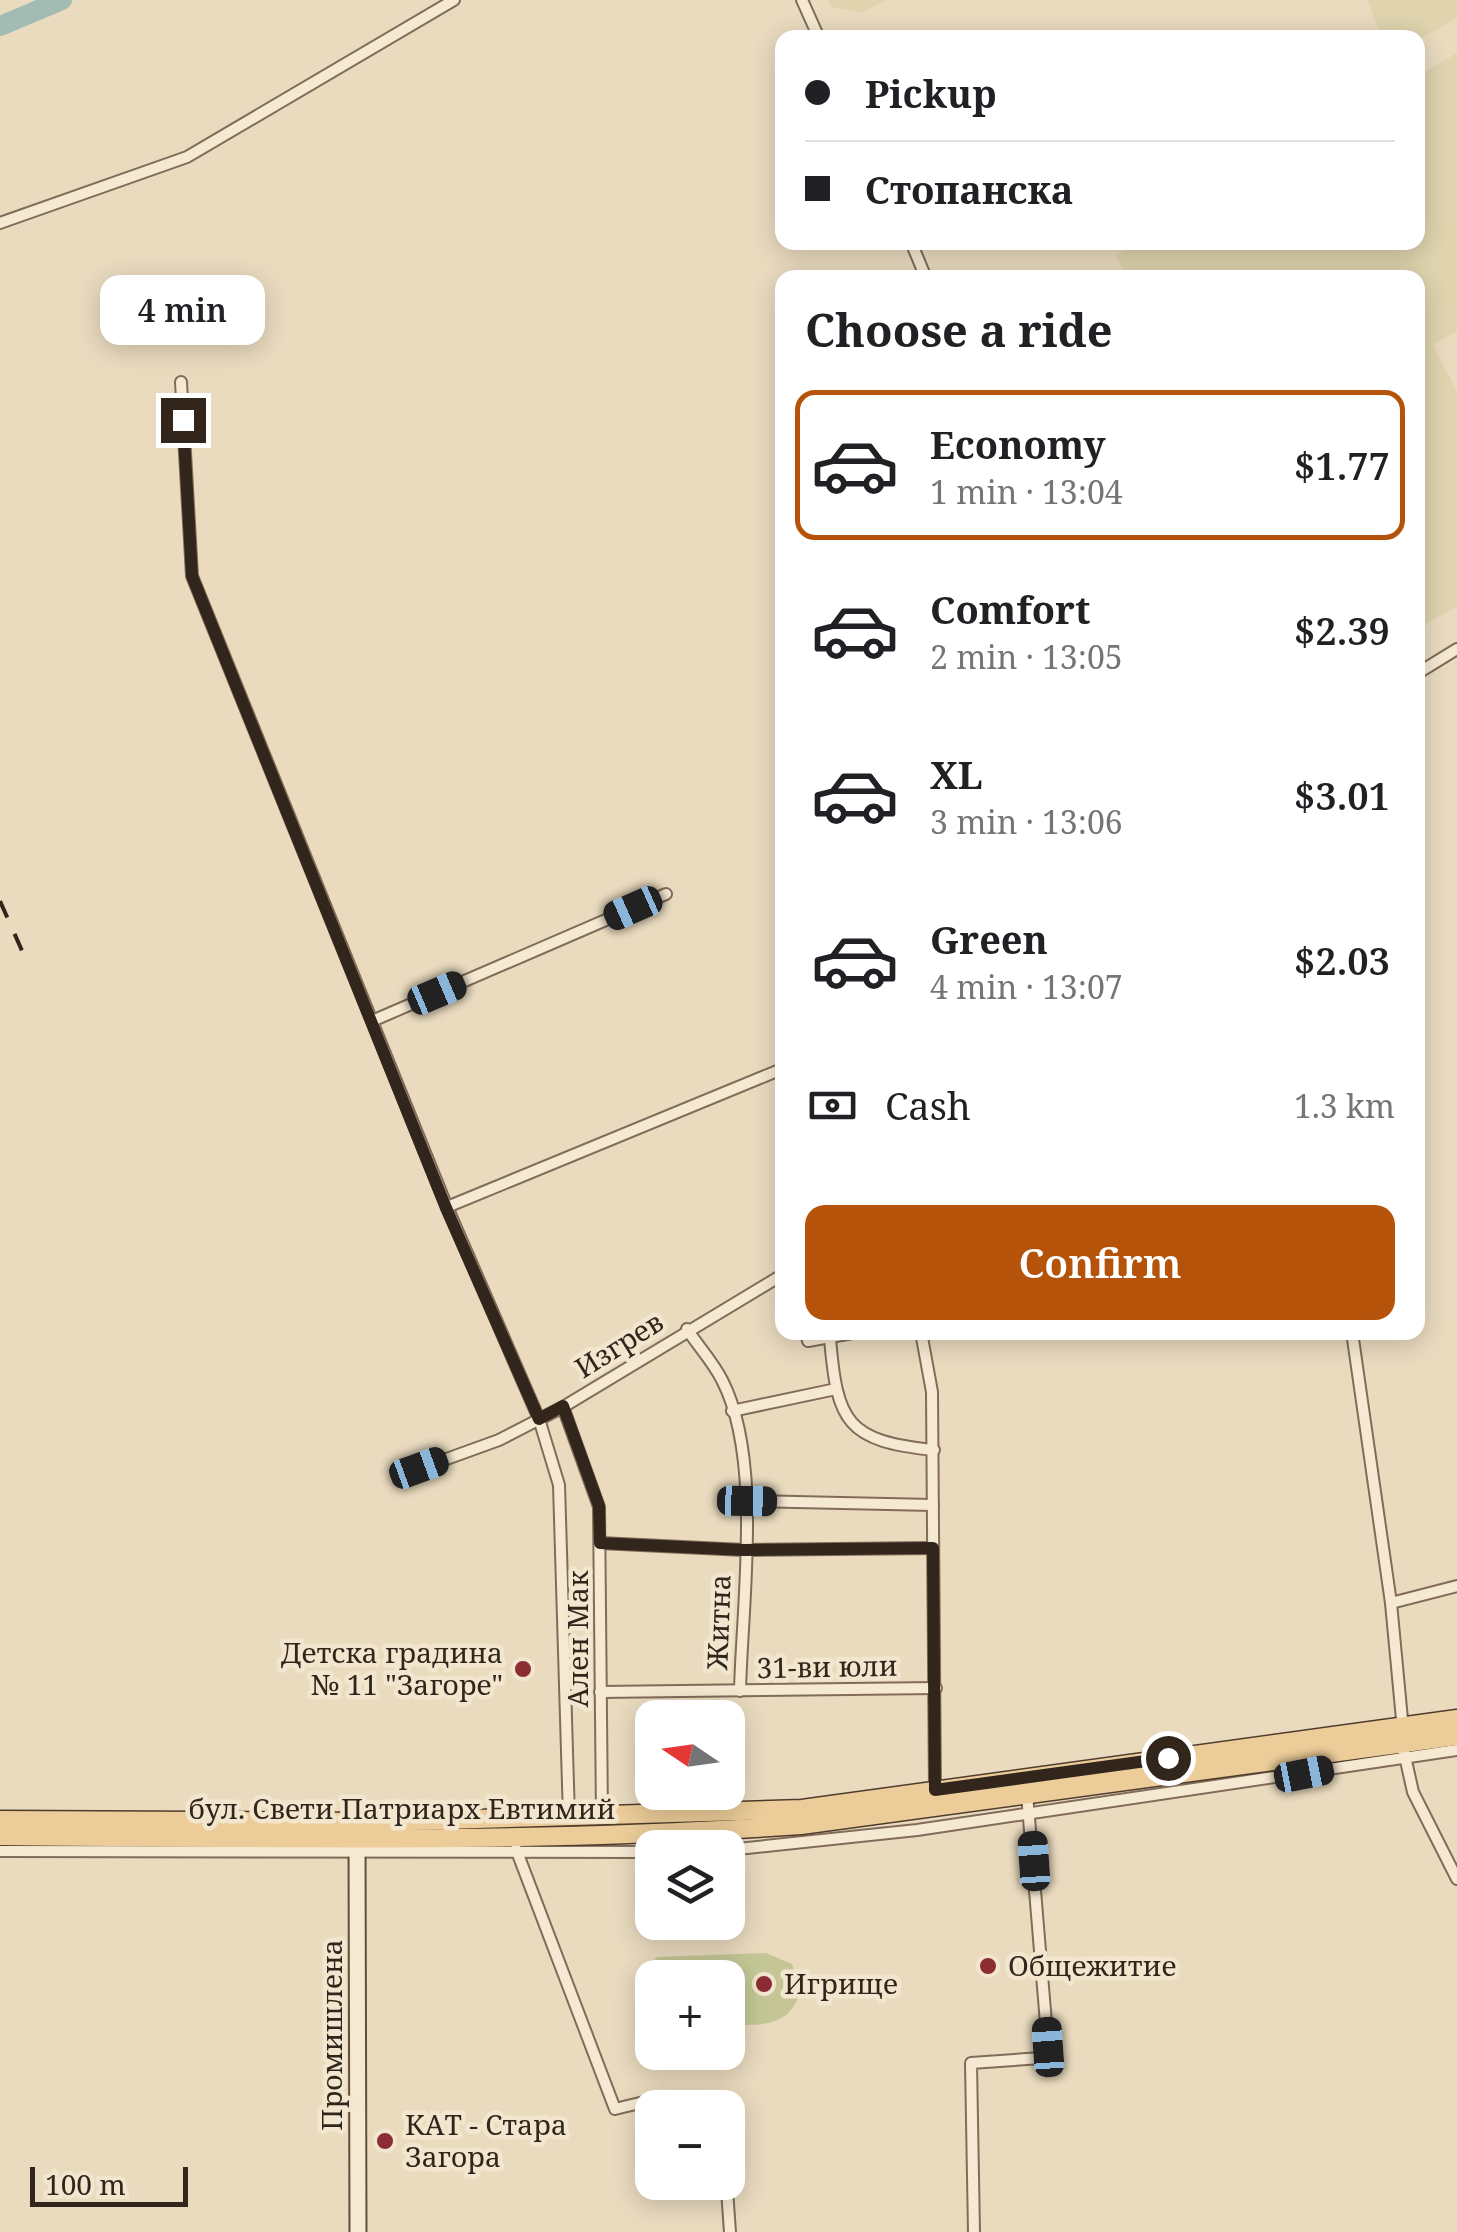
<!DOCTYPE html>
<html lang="en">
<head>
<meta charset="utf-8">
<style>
	:root { --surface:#fff; --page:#f2f2f2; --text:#202124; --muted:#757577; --line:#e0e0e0; --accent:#b45309 }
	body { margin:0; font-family:"Noto Serif",serif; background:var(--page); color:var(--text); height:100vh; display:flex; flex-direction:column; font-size:38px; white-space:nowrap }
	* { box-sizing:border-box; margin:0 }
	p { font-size:32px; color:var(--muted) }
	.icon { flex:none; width:55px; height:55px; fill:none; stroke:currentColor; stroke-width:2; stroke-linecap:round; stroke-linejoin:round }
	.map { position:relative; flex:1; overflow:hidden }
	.side { position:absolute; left:775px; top:270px; width:650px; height:1070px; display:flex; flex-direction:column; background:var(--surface); border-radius:20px; box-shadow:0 5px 25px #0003 }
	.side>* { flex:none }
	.hud { position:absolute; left:775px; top:30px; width:650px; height:220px; border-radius:20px; box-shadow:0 5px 25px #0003; display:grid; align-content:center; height:220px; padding:0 30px; background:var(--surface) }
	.needle { width:65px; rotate:283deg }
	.controls { position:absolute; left:635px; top:1700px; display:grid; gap:20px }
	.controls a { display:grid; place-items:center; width:110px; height:110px; border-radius:20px; background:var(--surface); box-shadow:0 5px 25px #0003; font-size:50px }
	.scale { position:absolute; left:30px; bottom:25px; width:158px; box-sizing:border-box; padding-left:10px; border:5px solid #32261c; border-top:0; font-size:28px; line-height:35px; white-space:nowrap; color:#32261c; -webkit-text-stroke:8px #f2e6ce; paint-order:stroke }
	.end { position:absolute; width:45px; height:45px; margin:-22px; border:12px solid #32261c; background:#fff; box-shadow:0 0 0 5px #fff }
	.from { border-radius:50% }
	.bubble { position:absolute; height:70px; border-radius:20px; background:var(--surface); box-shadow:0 5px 25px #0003; font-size:32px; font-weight:600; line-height:70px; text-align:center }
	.car { position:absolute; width:30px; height:60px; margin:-30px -15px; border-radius:12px; box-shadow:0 0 8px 2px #0007; background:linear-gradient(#222 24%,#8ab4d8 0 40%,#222 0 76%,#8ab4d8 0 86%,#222 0) }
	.hud b { display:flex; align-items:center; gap:35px; height:95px; font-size:38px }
	.hud b+b { border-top:2px solid var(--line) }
	.hud i { width:25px; height:25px; background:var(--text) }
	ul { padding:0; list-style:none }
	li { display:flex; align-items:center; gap:30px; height:150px; margin:0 20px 15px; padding:0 10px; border:5px solid transparent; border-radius:20px }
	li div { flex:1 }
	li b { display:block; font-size:38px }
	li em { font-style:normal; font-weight:600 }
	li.current { border-color:var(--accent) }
	li>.icon { width:90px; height:90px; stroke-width:1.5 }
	h2 { padding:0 30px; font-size:45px; line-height:120px }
	.pay { display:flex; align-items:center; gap:25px; height:110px; padding:0 30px; font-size:38px }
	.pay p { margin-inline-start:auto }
	.cta { display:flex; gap:20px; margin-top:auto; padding:20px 30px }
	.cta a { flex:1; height:115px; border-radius:20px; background:var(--accent); color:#fff; font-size:40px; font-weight:600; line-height:115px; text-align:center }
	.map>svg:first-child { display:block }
	.farmland { fill:#dfd4ae }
	.green { fill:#c4c795 }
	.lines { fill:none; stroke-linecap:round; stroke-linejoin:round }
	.river { stroke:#a2bcb3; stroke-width:20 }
	.street-casing { stroke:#816c59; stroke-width:14 }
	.secondary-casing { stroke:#634e3c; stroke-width:19 }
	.primary-casing { stroke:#4f3b2d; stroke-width:21 }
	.street { stroke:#f6e9d2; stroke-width:10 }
	.secondary { stroke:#f6e9d2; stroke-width:15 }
	.primary { stroke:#eccd99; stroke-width:18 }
	.rail { stroke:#32261c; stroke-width:4; stroke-dasharray:18 18; stroke-linecap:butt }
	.route { stroke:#32261c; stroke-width:12 }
	.poi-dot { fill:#8c2d33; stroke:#f2e6ce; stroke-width:4 }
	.labels { text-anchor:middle; stroke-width:9; stroke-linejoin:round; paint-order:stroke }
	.street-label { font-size:28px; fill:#32261c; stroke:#f2e6ce }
	.poi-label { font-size:28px; fill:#32261c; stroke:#f2e6ce; text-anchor:start }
</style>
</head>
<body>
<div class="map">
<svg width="1457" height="2232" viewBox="0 0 1457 2232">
	<rect width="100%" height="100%" fill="#eadbbf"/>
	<g class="farmland">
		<polygon points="828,0 886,0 861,13 832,7"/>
		<polygon points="1367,0 1457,0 1457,18 1418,40 1382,37"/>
		<polygon points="1457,53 1457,331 1433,345 1457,392 1457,606 1418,629 1418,278 1126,277 1116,255 1137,242 1418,242 1418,76"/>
	</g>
	<path class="green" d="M766,1953l26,11 9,26c-11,38 -39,35 -73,35v-47h-76v38l-9,-12 -4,-27 18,-20z"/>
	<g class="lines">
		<polyline class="river" points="0,26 62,0"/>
		<g class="street-casing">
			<g id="street">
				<polyline points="802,0 819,38"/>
				<polyline points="0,223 187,157 454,0"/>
				<polyline points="911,242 926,278"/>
				<polyline points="181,382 192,576 447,1207 539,1419 559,1485 569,1818"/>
				<polyline points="1418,673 1457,649"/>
				<polyline points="372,1021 666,894"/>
				<polyline points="447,1207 782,1069"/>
				<path d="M687,1329c11,17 26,33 35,51 41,79 20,222 18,311"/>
				<polyline points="806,1332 808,1341 858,1332"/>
				<polyline points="921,1332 932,1392 935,1794"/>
				<polyline points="1352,1332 1391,1603 1403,1730"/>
				<path d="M830,1338c7,85 17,103 104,112"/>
				<polyline points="563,1407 599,1507 602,1817"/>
				<polyline points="732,1411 836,1389"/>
				<polyline points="419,1469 499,1440 563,1407 782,1275"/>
				<polyline points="747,1501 933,1505"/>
				<polyline points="600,1543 744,1550 933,1548"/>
				<polyline points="1391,1603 1457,1586"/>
				<polyline points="600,1692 936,1688"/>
				<polyline points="1404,1752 1413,1792 1457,1879"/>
				<polyline points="516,1849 615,2109 648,2101 652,2117"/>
				<polyline points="728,1850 917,1830 1457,1750"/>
				<polyline points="0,1851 652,1852"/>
				<polyline points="673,2182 675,2189 727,2190 730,2232"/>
				<polyline points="974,2232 971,2063 1041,2058 1048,2047 1027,1794"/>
			</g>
		</g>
		<g class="secondary-casing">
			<polyline id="secondary" points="357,1839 358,2232"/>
		</g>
		<g class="primary-casing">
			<g id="primary">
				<polyline points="0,1820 376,1822 802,1809 1457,1719"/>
				<path d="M0,1836c267,2 535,8 801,-11l656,-89"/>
			</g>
		</g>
		<use href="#street" class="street"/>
		<use href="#secondary" class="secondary"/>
		<use href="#primary" class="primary"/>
		<polyline class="rail" points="0,901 23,953"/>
	</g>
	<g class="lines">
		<polyline class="route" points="183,420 192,576 446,1208 539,1419 563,1406 599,1506 600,1543 744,1550 933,1548 935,1790 1168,1758"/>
	</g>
	<g class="poi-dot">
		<circle cx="523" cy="1669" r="10"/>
		<circle cx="988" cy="1966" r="10"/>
		<circle cx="764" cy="1984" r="10"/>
		<circle cx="385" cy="2141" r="10"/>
	</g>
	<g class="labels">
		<g class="street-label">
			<text transform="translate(619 1345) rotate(-32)" y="10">Изгрев</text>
			<text transform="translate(719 1622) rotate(-88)" y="10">Житна</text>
			<text transform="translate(578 1639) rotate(-90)" y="10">Ален Мак</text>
			<text transform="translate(827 1667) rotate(-1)" y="10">31-ви юли</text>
			<text x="402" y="1819">бул. Свети Патриарх Евтимий</text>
			<text transform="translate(332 2035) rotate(-90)" y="10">Промишлена</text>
		</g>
		<g class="poi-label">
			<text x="503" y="1663" text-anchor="end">Детска градина<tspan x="503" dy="32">№ 11 "Загоре"</tspan></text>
			<text x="1008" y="1976">Общежитие</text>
			<text x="784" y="1994">Игрище</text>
			<text x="405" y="2135">КАТ - Стара<tspan x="405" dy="32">Загора</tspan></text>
		</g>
	</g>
</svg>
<div class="controls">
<a><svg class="needle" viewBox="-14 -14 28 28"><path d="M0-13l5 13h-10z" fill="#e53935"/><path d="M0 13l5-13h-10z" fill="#757577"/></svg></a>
<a><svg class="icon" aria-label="layers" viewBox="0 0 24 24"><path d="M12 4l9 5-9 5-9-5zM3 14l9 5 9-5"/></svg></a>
<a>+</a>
<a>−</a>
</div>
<div class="scale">100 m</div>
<i class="end from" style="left:1168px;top:1758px"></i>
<i class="end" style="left:183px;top:420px"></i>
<div class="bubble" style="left:100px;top:275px;width:165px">4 min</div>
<i class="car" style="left:633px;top:908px;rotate:246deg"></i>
<i class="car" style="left:437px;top:993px;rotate:67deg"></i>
<i class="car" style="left:419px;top:1468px;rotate:70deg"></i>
<i class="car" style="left:747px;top:1501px;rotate:91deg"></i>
<i class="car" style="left:1304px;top:1774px;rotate:79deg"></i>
<i class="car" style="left:1034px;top:1861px;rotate:356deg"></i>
<i class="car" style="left:1048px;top:2047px;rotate:356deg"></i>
<div class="hud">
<b><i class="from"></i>Pickup</b>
<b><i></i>Стопанска</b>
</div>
<section class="side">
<h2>Choose a ride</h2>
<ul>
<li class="current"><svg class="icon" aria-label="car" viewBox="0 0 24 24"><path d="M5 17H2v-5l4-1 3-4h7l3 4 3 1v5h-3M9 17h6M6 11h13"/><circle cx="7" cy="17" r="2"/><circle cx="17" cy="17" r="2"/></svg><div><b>Economy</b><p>1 min · 13:04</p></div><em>$1.77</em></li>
<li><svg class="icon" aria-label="car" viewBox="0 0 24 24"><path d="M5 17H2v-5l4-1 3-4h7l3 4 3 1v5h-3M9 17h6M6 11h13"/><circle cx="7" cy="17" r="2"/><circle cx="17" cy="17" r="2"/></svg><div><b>Comfort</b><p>2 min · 13:05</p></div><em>$2.39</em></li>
<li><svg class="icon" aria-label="car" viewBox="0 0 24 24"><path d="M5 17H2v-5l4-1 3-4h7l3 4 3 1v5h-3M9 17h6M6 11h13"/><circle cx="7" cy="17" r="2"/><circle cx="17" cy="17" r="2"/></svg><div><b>XL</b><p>3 min · 13:06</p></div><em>$3.01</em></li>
<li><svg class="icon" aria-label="car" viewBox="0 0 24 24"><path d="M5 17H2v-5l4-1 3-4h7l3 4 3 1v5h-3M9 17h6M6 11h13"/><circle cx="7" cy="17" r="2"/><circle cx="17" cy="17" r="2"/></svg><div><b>Green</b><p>4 min · 13:07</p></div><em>$2.03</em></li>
</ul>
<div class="pay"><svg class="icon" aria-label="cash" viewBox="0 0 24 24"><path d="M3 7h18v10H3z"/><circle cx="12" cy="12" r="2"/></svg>Cash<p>1.3 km</p></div>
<div class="cta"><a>Confirm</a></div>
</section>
</div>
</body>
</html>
